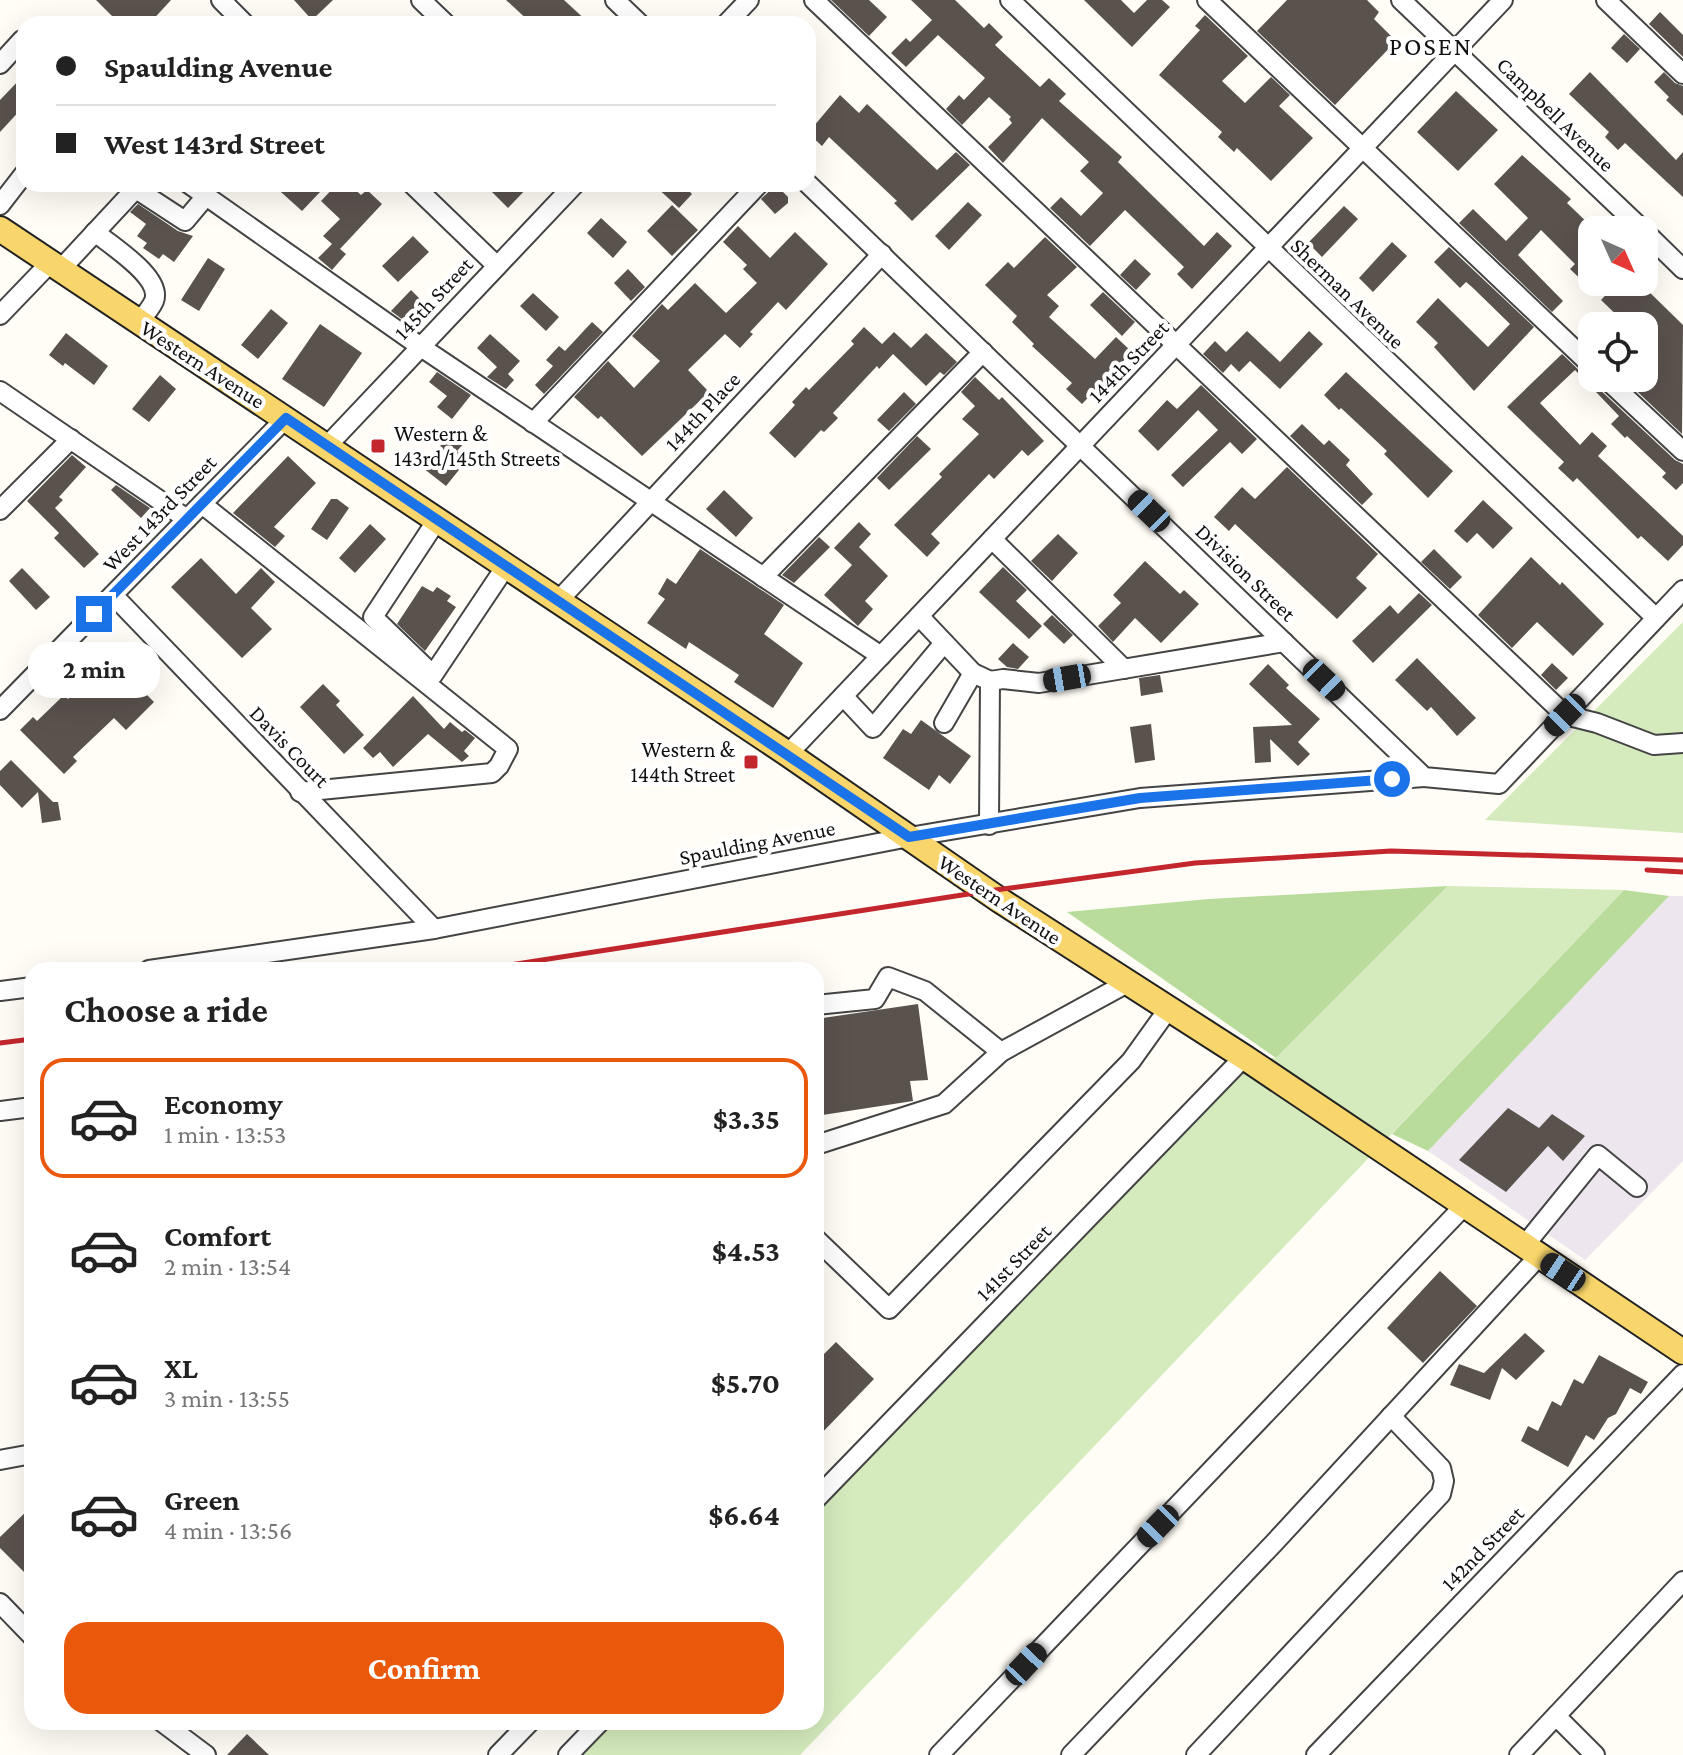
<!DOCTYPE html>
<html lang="en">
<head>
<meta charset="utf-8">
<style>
	:root { --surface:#fff; --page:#f6f6f6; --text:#222; --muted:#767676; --line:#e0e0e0; --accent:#ea580c }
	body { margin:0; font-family:"Crimson Pro",serif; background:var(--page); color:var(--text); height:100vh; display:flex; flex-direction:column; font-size:30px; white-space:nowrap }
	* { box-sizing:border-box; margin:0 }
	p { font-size:26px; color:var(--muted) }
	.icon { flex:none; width:44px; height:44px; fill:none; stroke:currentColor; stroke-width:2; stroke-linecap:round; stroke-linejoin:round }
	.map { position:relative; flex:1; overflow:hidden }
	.sheet { position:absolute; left:24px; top:962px; width:800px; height:768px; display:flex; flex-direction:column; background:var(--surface); border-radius:24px; box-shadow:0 8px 32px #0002 }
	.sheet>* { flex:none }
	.banner { position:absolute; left:16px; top:16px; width:800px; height:176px; border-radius:24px; box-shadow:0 8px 32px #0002; display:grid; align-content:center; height:176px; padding:0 40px; background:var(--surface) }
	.needle { width:52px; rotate:135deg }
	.controls { position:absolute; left:1578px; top:216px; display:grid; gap:16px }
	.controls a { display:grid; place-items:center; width:80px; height:80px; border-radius:16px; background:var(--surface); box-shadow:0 8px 32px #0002; font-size:40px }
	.end { position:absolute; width:36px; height:36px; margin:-18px; border:10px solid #1a73e8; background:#fff; box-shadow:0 0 0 4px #fff }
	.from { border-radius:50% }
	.bubble { position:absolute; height:56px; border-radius:24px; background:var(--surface); box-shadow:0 8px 32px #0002; font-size:26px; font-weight:700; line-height:56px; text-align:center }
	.car { position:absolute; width:24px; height:48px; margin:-24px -12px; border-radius:10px; box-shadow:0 0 6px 2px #0007; background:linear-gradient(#222 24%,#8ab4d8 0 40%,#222 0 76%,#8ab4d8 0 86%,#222 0) }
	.banner b { display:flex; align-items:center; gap:28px; height:76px; font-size:30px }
	.banner b+b { border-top:2px solid var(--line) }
	.banner i { width:20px; height:20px; background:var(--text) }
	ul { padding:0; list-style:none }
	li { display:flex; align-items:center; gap:24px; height:120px; margin:0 16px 12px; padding:0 24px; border:4px solid transparent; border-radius:24px }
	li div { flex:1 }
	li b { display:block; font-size:30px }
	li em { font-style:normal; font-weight:700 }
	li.selected { border-color:var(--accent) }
	li>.icon { width:72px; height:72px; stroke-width:1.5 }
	h2 { padding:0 40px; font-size:36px; line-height:96px }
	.button { display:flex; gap:16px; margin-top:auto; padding:16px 40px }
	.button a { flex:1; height:92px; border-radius:24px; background:var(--accent); color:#fff; font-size:32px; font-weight:700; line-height:92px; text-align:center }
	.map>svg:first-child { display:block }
	.industrial { fill:#eee6ef }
	.green { fill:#d5ebbd }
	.forest { fill:#b9dc9c }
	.building { fill:#5a524d }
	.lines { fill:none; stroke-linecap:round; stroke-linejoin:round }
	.minor-casing { stroke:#444; stroke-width:22 }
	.major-casing { stroke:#222; stroke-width:28 }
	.minor { stroke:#fff; stroke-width:18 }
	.major { stroke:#f9d66b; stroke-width:24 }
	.rail { stroke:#c4262e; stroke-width:5 }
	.route { stroke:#1a73e8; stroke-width:10 }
	.poi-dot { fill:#c4262e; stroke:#fff; stroke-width:3 }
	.labels { text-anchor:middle; stroke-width:8; stroke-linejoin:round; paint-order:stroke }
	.street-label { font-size:22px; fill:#111; stroke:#fff }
	.poi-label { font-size:22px; fill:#111; stroke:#fff; text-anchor:start }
	.quarter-label { font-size:26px; letter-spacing:2px; fill:#111; stroke:#fff }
</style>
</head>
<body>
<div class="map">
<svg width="1683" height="1755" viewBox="0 0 1683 1755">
	<rect width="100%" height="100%" fill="#fffdf5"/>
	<polygon class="industrial" points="1669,896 1683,896 1683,1161 1585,1260 1428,1151"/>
	<g class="green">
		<polygon points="1683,622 1683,833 1485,820"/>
		<polygon points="1448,886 1624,890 800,1755 568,1755 600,1722 816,1722 816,1499 1244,1057 1276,1058"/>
	</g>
	<g class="forest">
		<polygon points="1448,886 1276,1058 1067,912 1209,899"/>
		<polygon points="1624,890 1669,896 1428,1151 1392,1134"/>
	</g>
	<g class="building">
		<polygon points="96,0 171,0 149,24 120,24"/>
		<polygon points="294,0 333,0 312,20"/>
		<polygon points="506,0 564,0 590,24 532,24"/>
		<polygon points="831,0 869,0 887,17 869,36"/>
		<polygon points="911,0 955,0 984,28 989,23 1003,37 995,45 1040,87 1049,78 1066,94 1059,101 1122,157 1118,162 1204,246 1217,232 1232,246 1192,289 1177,274 1184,267 1125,210 1090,246 1050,208 1061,197 1081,216 1103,193 1080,171 1089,162 1042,118 1003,163 988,147 1012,123 1009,119 1011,117 989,97 962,125 946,109 959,95 964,100 985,78 938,35 906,67 891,53 906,38 910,42 932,20"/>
		<polygon points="1084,0 1121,0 1134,13 1147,0 1162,0 1170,7 1132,47"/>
		<polygon points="1287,0 1367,0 1379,12 1374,19 1396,41 1335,105 1257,31"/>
		<polygon points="1660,12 1683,35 1683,57 1649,24"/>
		<polygon points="1205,15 1248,56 1222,81 1245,103 1271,77 1290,95 1279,106 1313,138 1271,181 1237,148 1234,152 1218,137 1222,132 1159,75 1200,30 1195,26"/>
		<polygon points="1624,34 1640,49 1627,63 1611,48"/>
		<polygon points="1590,72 1676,160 1683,152 1683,197 1625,143 1618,150 1605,137 1609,132 1569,94"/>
		<polygon points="1664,72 1675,83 1683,86 1683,116 1666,100 1669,97 1654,82"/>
		<polygon points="24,75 24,106 0,132 0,100"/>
		<polygon points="1456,91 1498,130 1458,171 1417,132"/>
		<polygon points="840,95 859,113 867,104 937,170 956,152 970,165 912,221 894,203 897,201 829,137 822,146 808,133"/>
		<polygon points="1522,155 1571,199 1567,203 1592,227 1592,290 1570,269 1575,264 1541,230 1518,255 1563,301 1552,312 1459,223 1473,209 1506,241 1528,218 1494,184"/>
		<polygon points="272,184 310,184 320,192 302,211"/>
		<polygon points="337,184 349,184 361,195 367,190 382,204 340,249 346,254 332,270 318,258 332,244 323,236 340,219 321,201"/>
		<polygon points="484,184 531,184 508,208"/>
		<polygon points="653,184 682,184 692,194 679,208"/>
		<polygon points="776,185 788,197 788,203 775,214 761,199"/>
		<polygon points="968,202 982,215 949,250 935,236"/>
		<polygon points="138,204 178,231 193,236 174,262 163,254 159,259 143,248 147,243 137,236 146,224 130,212"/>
		<polygon points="672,205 698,230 672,256 647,231"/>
		<polygon points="1344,206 1358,219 1322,257 1308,243"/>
		<polygon points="601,218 627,242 613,258 587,233"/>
		<polygon points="738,226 770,258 795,232 828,264 786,310 778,302 750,332 753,334 740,348 725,334 688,370 709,392 642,456 601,416 598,419 574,397 608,361 634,388 660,361 632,336 662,304 668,310 695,283 726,313 757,283 743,269 747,265 723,242"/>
		<polygon points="413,236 429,252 398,282 382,266"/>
		<polygon points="1045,237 1077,267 1047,295 1059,306 1049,317 1095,359 1116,337 1132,352 1082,404 1066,389 1072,383 1032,346 1034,344 1012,322 1017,316 985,285 1008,262 1014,268"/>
		<polygon points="1392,242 1407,256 1373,292 1359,278"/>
		<polygon points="1449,247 1534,327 1474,391 1434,347 1438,343 1416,322 1438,298 1488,347 1510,324 1472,287 1466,282 1460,288 1434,262"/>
		<polygon points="208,258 225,269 199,311 181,300"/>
		<polygon points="1135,259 1151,274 1136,290 1120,275"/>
		<polygon points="628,269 645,287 631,301 614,283"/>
		<polygon points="1618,282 1639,282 1683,325 1682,434 1623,378 1644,378 1644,326 1628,326 1601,300"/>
		<polygon points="411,290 428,307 410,325 391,311"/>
		<polygon points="1103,292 1135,322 1122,336 1090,305"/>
		<polygon points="533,293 559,317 546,331 520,306"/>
		<polygon points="271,309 288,323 258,359 241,345"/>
		<polygon points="592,322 603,332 544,394 535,385 553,366 546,360 559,346 565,351"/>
		<polygon points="320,324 362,353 324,407 282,379"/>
		<polygon points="864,327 882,344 894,332 911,348 926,333 957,362 944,375 940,372 926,386 893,354 879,369 877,366 833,413 838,418 824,432 821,430 795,458 769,433 795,405 792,402 806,387 809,390 854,344 851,341"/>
		<polygon points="1247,331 1280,362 1309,331 1323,344 1280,389 1250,361 1239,372 1231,364 1223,373 1203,354 1215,341 1226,352"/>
		<polygon points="66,333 108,366 94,385 65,363 63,366 49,355"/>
		<polygon points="490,334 520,361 508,374 514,380 506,389 487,377 497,367 477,348"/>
		<polygon points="1562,354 1584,375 1593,378 1597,387 1675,460 1683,464 1683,483 1676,490 1662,477 1666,473 1627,436 1625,438 1611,424 1619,416 1575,370 1540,403 1580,445 1592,432 1607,446 1598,456 1683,536 1683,545 1668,561 1641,536 1638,539 1577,478 1573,482 1558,468 1564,462 1507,407"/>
		<polygon points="437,372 471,395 452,419 437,407 447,396 429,382"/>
		<polygon points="1346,372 1453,471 1428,498 1384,454 1387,451 1341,408 1339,410 1324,395"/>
		<polygon points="160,375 176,389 149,422 132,409"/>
		<polygon points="975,377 999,400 1002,397 1044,441 1028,456 1022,450 994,479 989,474 931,534 940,543 927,557 894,525 942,477 939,474 979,434 962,419 975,406 961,392"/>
		<polygon points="1201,385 1257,439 1242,454 1230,442 1183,487 1171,475 1218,430 1198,410 1158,451 1138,431 1167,400 1177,409"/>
		<polygon points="904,392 916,404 889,431 877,420"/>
		<polygon points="1302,424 1324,445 1329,440 1350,460 1346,465 1373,494 1362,505 1290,436"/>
		<polygon points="452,431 465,442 457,451 467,460 446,486 423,468"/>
		<polygon points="917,436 931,449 889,490 877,478"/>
		<polygon points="72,455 86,467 59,497 63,500 55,508 99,554 84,568 54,538 59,533 27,501"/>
		<polygon points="288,456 316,483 274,527 285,536 275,547 233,513"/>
		<polygon points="1287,467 1378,554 1356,578 1367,588 1337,619 1235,524 1229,531 1214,517 1242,487 1255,499"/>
		<polygon points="116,485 150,508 141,518 111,490"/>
		<polygon points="724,490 753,518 736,537 706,509"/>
		<polygon points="331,499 337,499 349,508 327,540 311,529"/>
		<polygon points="1483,500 1513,528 1493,549 1477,533 1467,543 1454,531"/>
		<polygon points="859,522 871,534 859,547 888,576 865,601 873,609 858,626 824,595 852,565 834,548"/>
		<polygon points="370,524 386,539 355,573 339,558"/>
		<polygon points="1058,534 1078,553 1052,581 1031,561"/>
		<polygon points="819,537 830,547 794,583 782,575"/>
		<polygon points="700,549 784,605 764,634 803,663 773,708 734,682 739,675 689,642 686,649 647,623 665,599 658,594 667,578 676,584"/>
		<polygon points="1434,549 1462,577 1450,589 1421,562"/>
		<polygon points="1531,557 1560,585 1562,582 1604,624 1573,656 1537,622 1512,648 1478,615"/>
		<polygon points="201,558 236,594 261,568 275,582 251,608 272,629 242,658 171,587"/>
		<polygon points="1145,561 1180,594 1184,590 1199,604 1161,643 1135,618 1113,642 1098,626 1121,603 1113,595"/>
		<polygon points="1003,567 1027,590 1016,601 1042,626 1029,639 979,592"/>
		<polygon points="22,568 50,597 36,610 9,581"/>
		<polygon points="422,586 433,592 437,587 451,596 447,601 456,607 425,651 397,624"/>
		<polygon points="1419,593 1432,605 1373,663 1352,641 1390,605 1398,614"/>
		<polygon points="1052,615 1073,635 1064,644 1043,624"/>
		<polygon points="1013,643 1029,657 1018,669 1007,667 998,659"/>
		<polygon points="106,646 128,669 124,672 154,702 126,730 114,718 73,757 77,761 64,774 20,730 33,717 37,721 64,695 68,699 89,679 80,670"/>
		<polygon points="1417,658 1476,718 1457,736 1431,707 1427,711 1395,680"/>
		<polygon points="1552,663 1568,678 1556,690 1541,675"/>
		<polygon points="1268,664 1289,685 1286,688 1320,719 1298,742 1310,754 1298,766 1270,739 1271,762 1255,763 1253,727 1292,725 1249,684"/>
		<polygon points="1160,675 1163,692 1141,696 1139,678"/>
		<polygon points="323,684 340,701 336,705 364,735 344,754 300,707"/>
		<polygon points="413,696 444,729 450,722 462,732 465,730 475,738 464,751 469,756 462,762 428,734 393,767 380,752 373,758 363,748"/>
		<polygon points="921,720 971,756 950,784 939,775 929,790 883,758 903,729 911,734"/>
		<polygon points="1151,724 1155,760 1135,763 1130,727"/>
		<polygon points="11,760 53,802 58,802 61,820 42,823 38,792 22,808 0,785 0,771"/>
		<polygon points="918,1004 928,1080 910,1081 913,1101 816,1116 816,1019"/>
		<polygon points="1508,1108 1539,1128 1552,1114 1585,1136 1563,1161 1548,1146 1506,1192 1459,1160"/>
		<polygon points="1440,1271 1477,1306 1423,1363 1387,1328"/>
		<polygon points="1525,1333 1545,1351 1516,1380 1502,1368 1490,1400 1450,1385 1459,1364 1484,1373"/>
		<polygon points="836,1342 874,1379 816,1439 816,1362"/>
		<polygon points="1599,1355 1648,1382 1641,1394 1630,1388 1616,1414 1608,1418 1594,1440 1586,1435 1568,1467 1521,1441 1528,1426 1538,1431 1552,1401 1561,1406 1574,1379 1583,1384"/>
		<polygon points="32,1506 32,1580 0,1548 0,1537"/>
		<polygon points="247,1734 269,1755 227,1755"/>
	</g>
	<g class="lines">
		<g class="minor-casing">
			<g id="minor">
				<polyline points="221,0 245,24"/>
				<polyline points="421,0 446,24"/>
				<polyline points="615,0 640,24"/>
				<polyline points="814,0 1565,715 1597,723 1654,745 1683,743"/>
				<polyline points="1010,0 1656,618"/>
				<polyline points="1207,0 1592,366"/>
				<polyline points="1401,0 1643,230"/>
				<polyline points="1606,0 1683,74"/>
				<polyline points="726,24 749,0"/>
				<polyline points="0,64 22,40"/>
				<polyline points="189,184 421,347 881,656"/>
				<polyline points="412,184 497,266"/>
				<polyline points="808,184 1424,777 1499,784 1683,590"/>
				<polyline points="136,189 185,221 206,196"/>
				<polyline points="0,205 24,174"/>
				<polyline points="1644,231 1683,269"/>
				<path d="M95,232c16,14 68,45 59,69 -3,7 -10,15 -15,21"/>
				<polyline points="60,270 140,184"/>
				<polyline points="0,315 50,263"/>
				<polyline points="1605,378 1683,451"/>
				<polyline points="0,391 187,519"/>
				<polyline points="533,423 759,184"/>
				<polyline points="327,446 575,184"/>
				<polyline points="202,504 508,749 499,766 492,773 300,792"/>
				<polyline points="0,510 71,439"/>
				<polyline points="437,520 373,617 433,675 506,566"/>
				<polyline points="992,539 1124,669"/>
				<polyline points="763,577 983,352"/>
				<polyline points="113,595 434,929"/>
				<polyline points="558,601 882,254"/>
				<polyline points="919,616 973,673 990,681 989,825"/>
				<polyline points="990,681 1003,679 1039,683 1284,642"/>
				<polyline points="843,696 873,728 944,643"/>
				<polyline points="0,710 286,418"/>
				<polyline points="944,723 973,673"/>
				<polyline points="788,754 1503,0"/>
				<polyline points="149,970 434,929 909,837 1140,798 1424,777"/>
				<polyline points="0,991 32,987"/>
				<polyline points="816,1005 875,999 888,977 925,991 1001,1052"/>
				<polyline points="0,1111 32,1107"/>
				<polyline points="816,1145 944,1104 1001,1052 1129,982"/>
				<polyline points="816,1239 889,1309 1131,1061 1169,1008"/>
				<polyline points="1524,1246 1598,1155 1637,1187"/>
				<polyline points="0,1460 32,1454"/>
				<polyline points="816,1499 1244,1057"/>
				<polyline points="0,1603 32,1636"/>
				<polyline points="1556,1716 1595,1755"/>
				<polyline points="162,1722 206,1755"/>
				<polyline points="498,1755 530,1722"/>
				<polyline points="568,1755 600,1722"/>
				<polyline points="939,1755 1464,1206"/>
				<polyline points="1071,1755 1274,1543 1539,1256"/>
				<polyline points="1196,1755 1441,1494 1444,1481 1441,1468 1391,1416"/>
				<polyline points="1316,1755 1683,1374"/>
				<polyline points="1519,1755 1683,1581"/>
			</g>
		</g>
		<g class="major-casing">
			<polyline id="major" points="0,229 788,754 1001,901 1244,1057 1683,1352"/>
		</g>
		<use href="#minor" class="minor"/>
		<use href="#major" class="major"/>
		<g class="rail">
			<polyline points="1647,870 1683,872"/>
			<polyline points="477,970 988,891 1195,863 1391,851 1683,860"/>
			<polyline points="0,1043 32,1039"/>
		</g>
	</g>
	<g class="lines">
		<polyline class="route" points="94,614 286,418 909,837 1140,798 1392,779"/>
	</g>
	<g class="poi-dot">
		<rect x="370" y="438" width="16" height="16" rx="4"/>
		<rect x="743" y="754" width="16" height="16" rx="4"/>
	</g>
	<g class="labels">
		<g class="street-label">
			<text transform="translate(1556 114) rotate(44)" y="8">Campbell Avenue</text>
			<text transform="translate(1348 293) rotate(44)" y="8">Sherman Avenue</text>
			<text transform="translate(433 298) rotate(-47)" y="8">145th Street</text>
			<text transform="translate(1128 361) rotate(-46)" y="8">144th Street</text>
			<text transform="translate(203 364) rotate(33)" y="8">Western Avenue</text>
			<text transform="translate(702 411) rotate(-47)" y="8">144th Place</text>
			<text transform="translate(159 513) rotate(-46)" y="8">West 143rd Street</text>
			<text transform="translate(1246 572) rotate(44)" y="8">Division Street</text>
			<text transform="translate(290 746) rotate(46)" y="8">Davis Court</text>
			<text transform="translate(757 842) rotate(-11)" y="8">Spaulding Avenue</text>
			<text transform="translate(1000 899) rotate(34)" y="8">Western Avenue</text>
			<text transform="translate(1013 1262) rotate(-46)" y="8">141st Street</text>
			<text transform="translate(1482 1548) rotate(-46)" y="8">142nd Street</text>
		</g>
		<g class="poi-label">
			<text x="394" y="441">Western &amp;<tspan x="394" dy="25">143rd/145th Streets</tspan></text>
			<text x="735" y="757" text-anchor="end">Western &amp;<tspan x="735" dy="25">144th Street</tspan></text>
		</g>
		<g class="quarter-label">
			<text x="1431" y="55">POSEN</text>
		</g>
	</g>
</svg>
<div class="controls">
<a><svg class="needle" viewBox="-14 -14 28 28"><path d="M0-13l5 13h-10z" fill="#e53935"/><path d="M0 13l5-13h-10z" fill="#767676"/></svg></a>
<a><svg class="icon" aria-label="locate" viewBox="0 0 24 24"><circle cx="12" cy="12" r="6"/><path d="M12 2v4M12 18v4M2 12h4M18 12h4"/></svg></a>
</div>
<i class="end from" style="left:1392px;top:779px"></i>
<i class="end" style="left:94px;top:614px"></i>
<div class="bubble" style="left:28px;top:642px;width:132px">2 min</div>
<i class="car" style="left:1149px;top:511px;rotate:314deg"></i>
<i class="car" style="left:1067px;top:678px;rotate:260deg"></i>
<i class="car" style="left:1324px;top:680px;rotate:134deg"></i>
<i class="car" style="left:1565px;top:715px;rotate:224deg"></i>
<i class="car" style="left:1563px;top:1272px;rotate:303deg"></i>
<i class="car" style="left:1158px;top:1526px;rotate:224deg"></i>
<i class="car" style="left:1026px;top:1664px;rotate:43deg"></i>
<div class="banner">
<b><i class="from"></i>Spaulding Avenue</b>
<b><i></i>West 143rd Street</b>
</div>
<section class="sheet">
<h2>Choose a ride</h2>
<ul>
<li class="selected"><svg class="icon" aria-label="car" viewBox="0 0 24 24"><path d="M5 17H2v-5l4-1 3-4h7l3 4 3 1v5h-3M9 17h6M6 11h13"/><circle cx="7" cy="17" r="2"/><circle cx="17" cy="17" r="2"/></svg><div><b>Economy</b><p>1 min · 13:53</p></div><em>$3.35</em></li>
<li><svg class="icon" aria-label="car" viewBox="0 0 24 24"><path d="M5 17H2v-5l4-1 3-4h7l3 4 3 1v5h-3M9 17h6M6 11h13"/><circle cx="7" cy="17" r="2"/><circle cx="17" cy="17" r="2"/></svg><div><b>Comfort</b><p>2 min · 13:54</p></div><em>$4.53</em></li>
<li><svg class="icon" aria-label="car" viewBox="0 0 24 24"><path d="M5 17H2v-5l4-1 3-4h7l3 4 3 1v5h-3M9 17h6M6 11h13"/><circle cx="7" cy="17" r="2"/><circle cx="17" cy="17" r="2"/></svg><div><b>XL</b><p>3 min · 13:55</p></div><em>$5.70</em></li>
<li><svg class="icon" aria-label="car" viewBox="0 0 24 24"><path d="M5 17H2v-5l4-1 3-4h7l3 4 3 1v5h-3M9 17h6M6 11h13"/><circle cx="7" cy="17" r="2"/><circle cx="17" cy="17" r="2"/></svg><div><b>Green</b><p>4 min · 13:56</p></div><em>$6.64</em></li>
</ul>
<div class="button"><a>Confirm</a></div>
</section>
</div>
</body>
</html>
